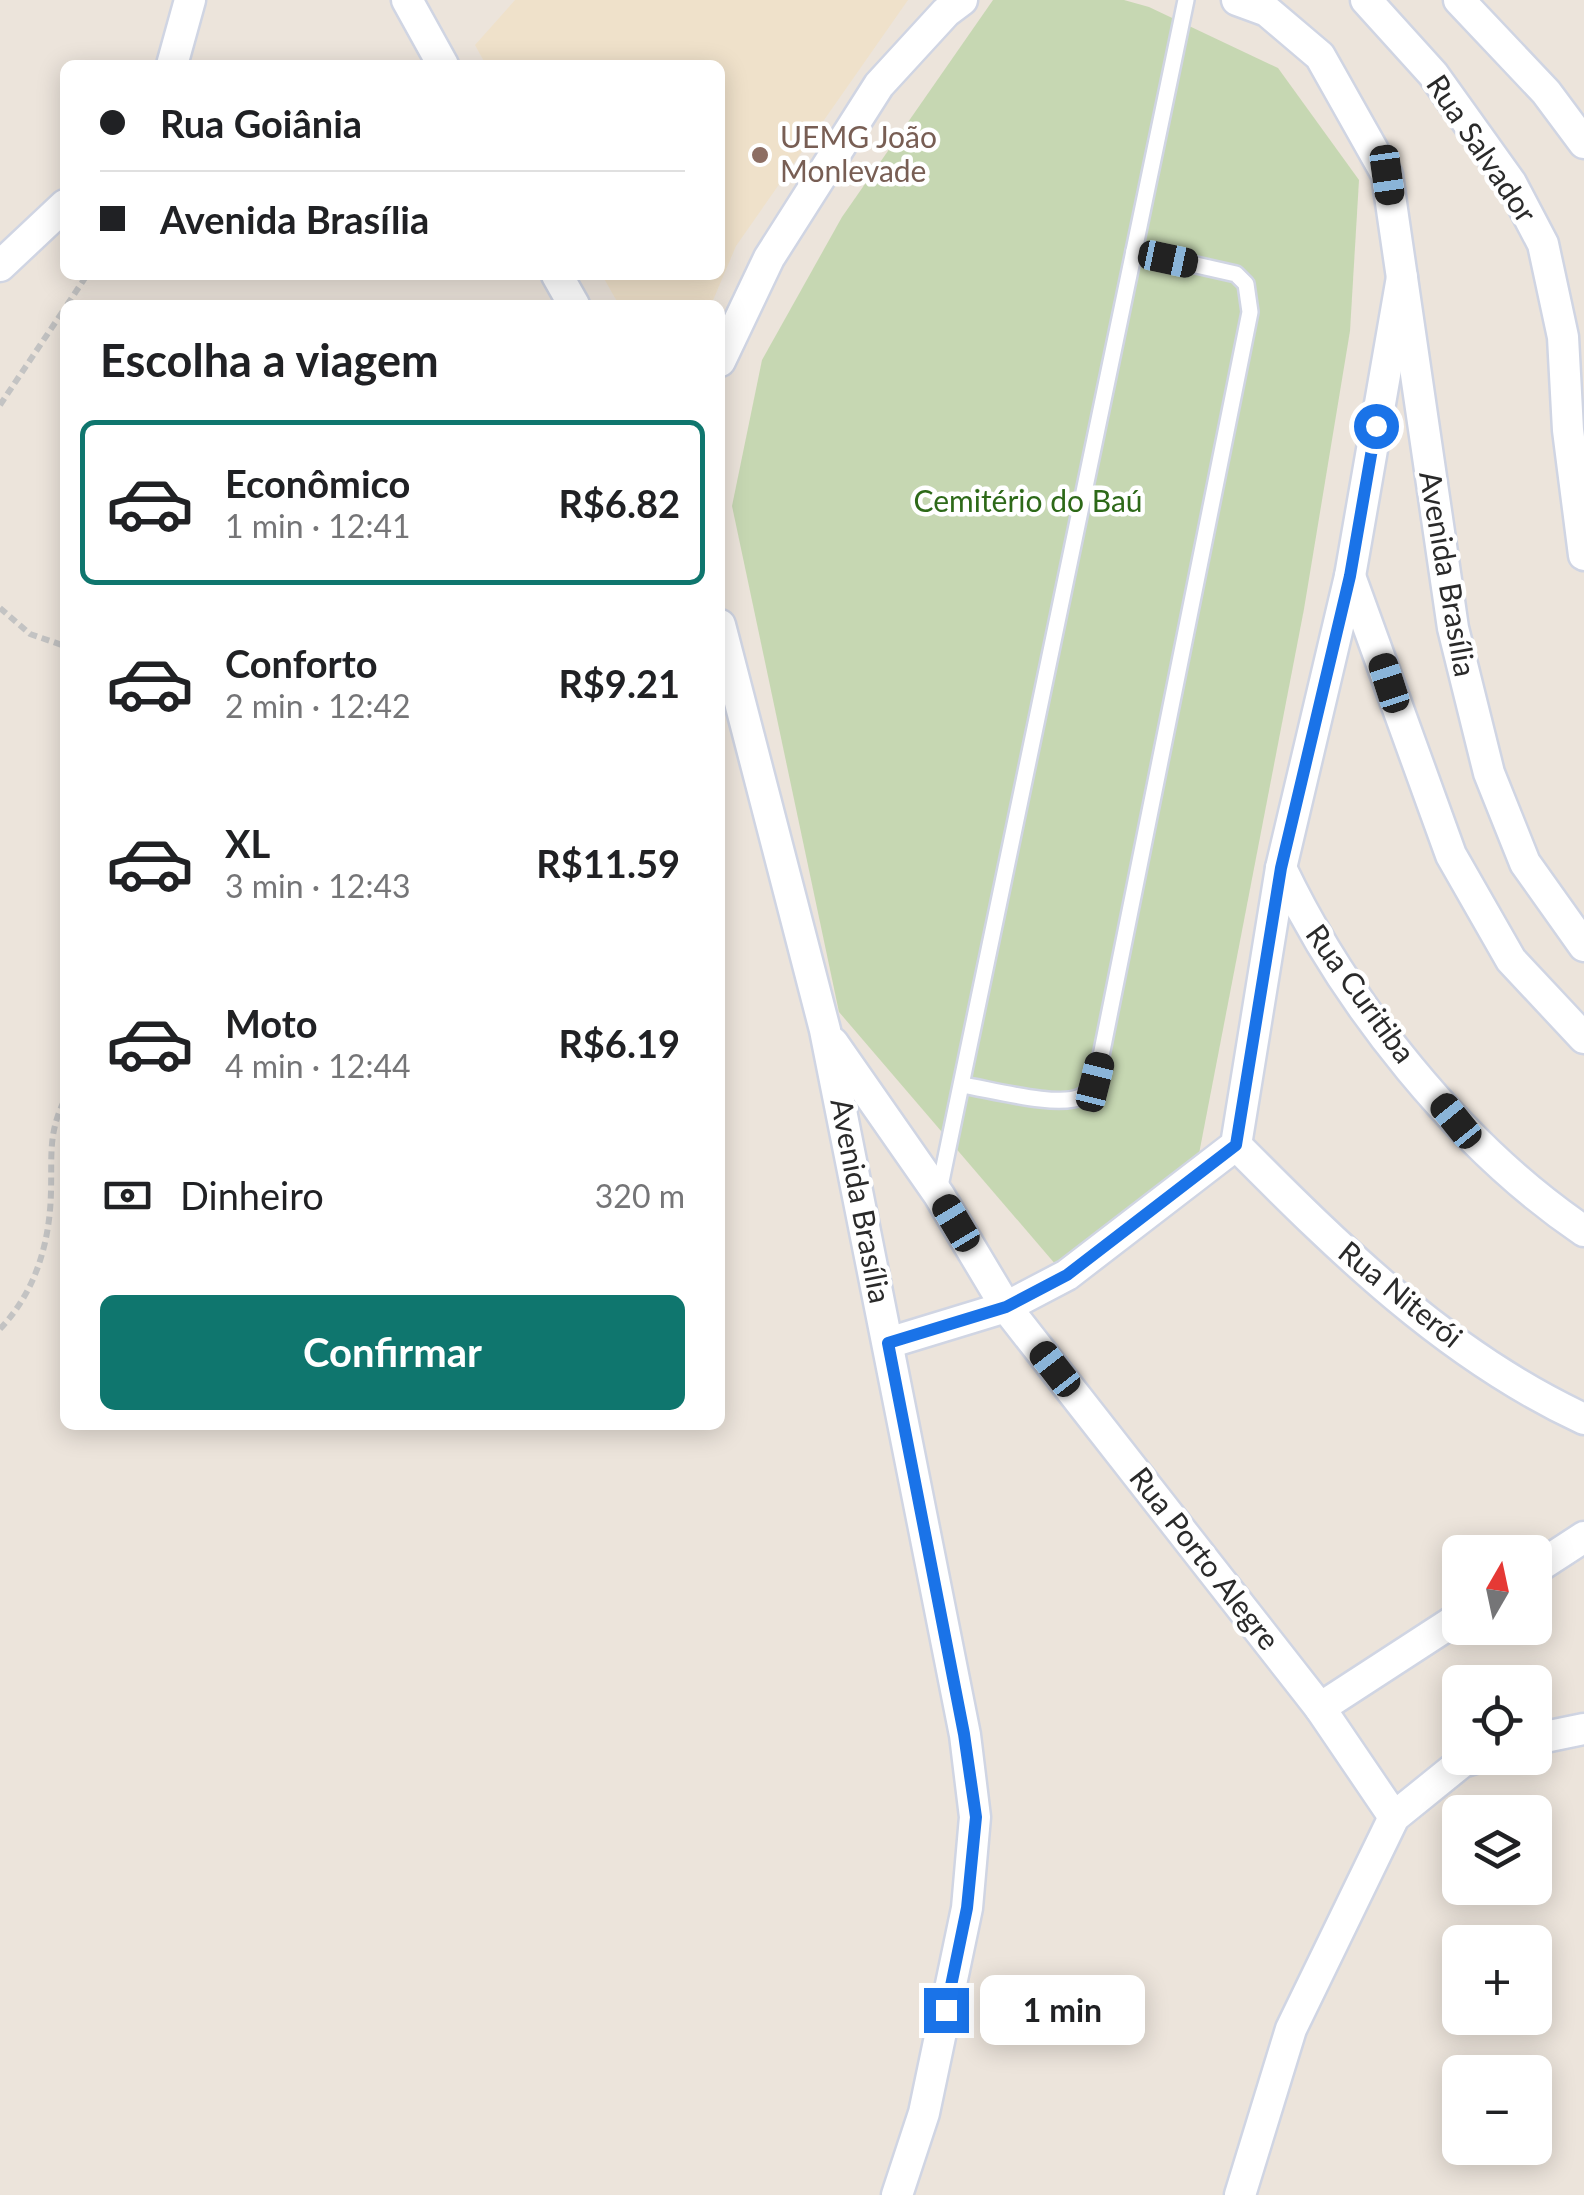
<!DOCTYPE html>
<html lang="pt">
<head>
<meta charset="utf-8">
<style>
	:root { --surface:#fff; --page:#f6f6f6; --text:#202124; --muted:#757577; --line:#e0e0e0; --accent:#0f766e }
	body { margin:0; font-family:Lato,sans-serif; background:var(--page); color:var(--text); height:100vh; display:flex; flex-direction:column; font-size:38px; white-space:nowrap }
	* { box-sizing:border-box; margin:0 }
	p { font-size:32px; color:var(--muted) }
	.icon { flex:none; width:55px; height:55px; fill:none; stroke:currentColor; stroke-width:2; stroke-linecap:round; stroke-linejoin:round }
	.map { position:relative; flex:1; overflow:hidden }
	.panel { position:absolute; left:60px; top:300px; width:665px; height:1130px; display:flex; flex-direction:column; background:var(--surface); border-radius:15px; box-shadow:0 5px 25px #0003 }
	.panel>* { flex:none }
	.hud { position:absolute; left:60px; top:60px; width:665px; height:220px; border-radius:15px; box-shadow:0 5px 25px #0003; display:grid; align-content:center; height:220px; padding:0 40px; background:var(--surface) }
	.needle { width:65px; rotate:9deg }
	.tools { position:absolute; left:1442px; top:1535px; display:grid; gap:20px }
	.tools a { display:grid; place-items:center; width:110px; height:110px; border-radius:15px; background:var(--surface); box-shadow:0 5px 25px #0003; font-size:50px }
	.end { position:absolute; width:45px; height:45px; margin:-22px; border:12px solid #1a73e8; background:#fff; box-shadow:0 0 0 5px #fff }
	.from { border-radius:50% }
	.bubble { position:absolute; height:70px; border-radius:15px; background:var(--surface); box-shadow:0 5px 25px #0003; font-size:32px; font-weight:700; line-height:70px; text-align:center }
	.car { position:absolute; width:30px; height:60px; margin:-30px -15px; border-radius:12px; box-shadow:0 0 8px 2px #0007; background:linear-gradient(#222 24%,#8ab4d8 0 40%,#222 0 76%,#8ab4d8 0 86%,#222 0) }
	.hud b { display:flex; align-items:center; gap:35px; height:95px; font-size:38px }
	.hud b+b { border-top:2px solid var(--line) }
	.hud i { width:25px; height:25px; background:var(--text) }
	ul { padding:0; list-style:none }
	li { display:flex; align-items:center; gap:30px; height:165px; margin:0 20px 15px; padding:0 20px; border:5px solid transparent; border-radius:15px }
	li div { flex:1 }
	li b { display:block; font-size:38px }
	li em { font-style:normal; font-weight:700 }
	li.active { border-color:var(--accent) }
	li>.icon { width:90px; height:90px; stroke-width:1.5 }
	h2 { padding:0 40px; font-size:45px; line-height:120px }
	.pay { display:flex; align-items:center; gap:25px; height:110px; padding:0 40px; font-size:38px }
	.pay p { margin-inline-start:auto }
	.cta { display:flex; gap:20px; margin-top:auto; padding:20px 40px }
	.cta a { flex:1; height:115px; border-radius:15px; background:var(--accent); color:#fff; font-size:40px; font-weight:700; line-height:115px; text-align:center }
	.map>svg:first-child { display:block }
	.education { fill:#efe1ca }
	.cemetery { fill:#c6d7b2 }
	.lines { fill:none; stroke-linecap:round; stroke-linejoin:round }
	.service-casing { stroke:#d0d5e3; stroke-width:20 }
	.minor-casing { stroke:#d0d5e3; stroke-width:35 }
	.path { stroke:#c3c3c3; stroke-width:6; stroke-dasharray:8 5; stroke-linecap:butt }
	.service { stroke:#fff; stroke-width:15 }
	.minor { stroke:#fff; stroke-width:30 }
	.route { stroke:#1a73e8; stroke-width:12 }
	.education-dot { fill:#8d6e63; stroke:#fff; stroke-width:4 }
	.labels { text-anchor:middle; stroke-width:9; stroke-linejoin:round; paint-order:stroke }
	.education-label { font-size:30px; fill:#785e54; stroke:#fff; text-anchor:start }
	.street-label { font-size:30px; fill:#2a2a2a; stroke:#fff }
	.park-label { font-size:30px; fill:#2d6918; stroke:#fff }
</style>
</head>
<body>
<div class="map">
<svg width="1584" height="2195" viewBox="0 0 1584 2195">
	<rect width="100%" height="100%" fill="#ece4db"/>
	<polygon class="education" points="515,0 908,0 736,246 711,305 619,305 602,275 720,275 720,65 486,65 475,45"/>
	<polygon class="cemetery" points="993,0 1124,0 1149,7 1278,68 1359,180 1350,331 1304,609 1198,1159 1056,1265 839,1012 732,506 762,360 842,217"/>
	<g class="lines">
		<g class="service-casing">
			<g id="service">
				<path d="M962,1085c27,4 99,24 120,11 13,-8 15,-22 18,-35l150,-749 -4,-28 -10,-10 -102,-23"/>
				<polyline points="939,1191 1186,0"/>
			</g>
		</g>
		<g class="minor-casing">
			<g id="minor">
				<polyline points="407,0 443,65"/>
				<polyline points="1237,0 1267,11 1320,56 1387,175 1453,628 1489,773 1525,863 1584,946"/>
				<polyline points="1366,0 1433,74 1511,183 1543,244 1563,337 1568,430 1584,555"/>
				<polyline points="1459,0 1546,92 1584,143"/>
				<polyline points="172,65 190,0"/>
				<polyline points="0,266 65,205"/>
				<polyline points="557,275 574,305"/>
				<polyline points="720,361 769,258 879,85 946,12 962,0"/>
				<polyline points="1350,576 1451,855 1511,960 1584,1038"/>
				<polyline points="720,625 825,1030 965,1735 975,1817 967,1908 924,2113 897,2195"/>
				<path d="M1281,868c64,135 179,279 303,363"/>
				<polyline points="833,1043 939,1195 1006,1307 1320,1708 1394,1817"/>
				<path d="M1236,1145c104,105 212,211 348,274"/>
				<polyline points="888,1343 1006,1307 1067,1275 1236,1145 1281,868 1350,576 1402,277"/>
				<polyline points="1535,1569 1584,1537"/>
				<polyline points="1320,1708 1460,1617"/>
				<polyline points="1535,1739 1584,1729"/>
				<polyline points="1240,2195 1291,2029 1394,1817 1462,1762 1475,1758"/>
			</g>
		</g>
		<g class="path">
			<polyline points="67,305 87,275"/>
			<polyline points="0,405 65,308"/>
			<polyline points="0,608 30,634 65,646"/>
			<path d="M0,1329c36,-38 50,-87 51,-138 1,-37 -3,-58 14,-92"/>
		</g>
		<use href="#service" class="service"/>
		<use href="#minor" class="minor"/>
	</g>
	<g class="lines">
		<polyline class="route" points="946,2010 967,1908 976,1817 964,1734 888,1343 1006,1307 1067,1275 1236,1145 1281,868 1350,576 1376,426"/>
	</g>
	<circle class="education-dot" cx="760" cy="155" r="10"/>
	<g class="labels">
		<g class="education-label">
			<text x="780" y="148">UEMG João<tspan x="780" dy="34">Monlevade</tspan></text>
		</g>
		<g class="street-label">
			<text transform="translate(1481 149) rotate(56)" y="10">Rua Salvador</text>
			<text transform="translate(1447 574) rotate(80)" y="10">Avenida Brasília</text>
			<text transform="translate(1360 994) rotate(54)" y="10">Rua Curitiba</text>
			<text transform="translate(860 1201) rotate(79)" y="10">Avenida Brasília</text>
			<text transform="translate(1400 1295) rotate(39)" y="10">Rua Niterói</text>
			<text transform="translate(1204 1559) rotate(52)" y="10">Rua Porto Alegre</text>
		</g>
		<g class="park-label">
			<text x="1028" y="512">Cemitério do Baú</text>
		</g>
	</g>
</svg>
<div class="tools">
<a><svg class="needle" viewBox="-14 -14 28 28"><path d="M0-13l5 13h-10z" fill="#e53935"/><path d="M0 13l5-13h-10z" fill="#757577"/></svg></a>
<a><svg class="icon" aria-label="locate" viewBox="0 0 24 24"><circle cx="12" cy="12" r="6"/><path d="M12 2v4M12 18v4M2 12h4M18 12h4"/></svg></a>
<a><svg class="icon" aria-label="layers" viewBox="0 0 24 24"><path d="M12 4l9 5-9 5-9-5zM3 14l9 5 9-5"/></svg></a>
<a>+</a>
<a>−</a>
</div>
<i class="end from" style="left:1376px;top:426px"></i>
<i class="end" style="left:946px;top:2010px"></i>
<div class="bubble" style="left:980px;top:1975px;width:165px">1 min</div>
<i class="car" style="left:1387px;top:175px;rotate:172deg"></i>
<i class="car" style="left:1168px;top:259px;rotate:102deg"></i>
<i class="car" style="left:1389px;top:683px;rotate:342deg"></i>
<i class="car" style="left:1095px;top:1082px;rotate:14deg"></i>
<i class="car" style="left:1456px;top:1121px;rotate:321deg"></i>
<i class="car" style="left:956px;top:1223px;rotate:329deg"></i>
<i class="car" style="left:1055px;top:1369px;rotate:322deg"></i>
<div class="hud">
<b><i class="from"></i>Rua Goiânia</b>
<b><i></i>Avenida Brasília</b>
</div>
<section class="panel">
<h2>Escolha a viagem</h2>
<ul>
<li class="active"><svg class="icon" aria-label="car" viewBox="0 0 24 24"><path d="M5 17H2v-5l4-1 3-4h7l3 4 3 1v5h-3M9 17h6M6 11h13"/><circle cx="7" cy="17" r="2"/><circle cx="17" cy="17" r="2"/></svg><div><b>Econômico</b><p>1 min · 12:41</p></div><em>R$6.82</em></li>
<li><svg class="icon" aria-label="car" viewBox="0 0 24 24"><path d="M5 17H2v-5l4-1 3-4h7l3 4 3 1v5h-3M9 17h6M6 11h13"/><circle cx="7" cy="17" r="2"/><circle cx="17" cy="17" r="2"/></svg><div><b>Conforto</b><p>2 min · 12:42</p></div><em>R$9.21</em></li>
<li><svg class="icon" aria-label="car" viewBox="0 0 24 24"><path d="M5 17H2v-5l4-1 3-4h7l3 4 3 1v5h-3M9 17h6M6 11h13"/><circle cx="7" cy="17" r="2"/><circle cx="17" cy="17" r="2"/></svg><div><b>XL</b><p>3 min · 12:43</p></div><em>R$11.59</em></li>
<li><svg class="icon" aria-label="car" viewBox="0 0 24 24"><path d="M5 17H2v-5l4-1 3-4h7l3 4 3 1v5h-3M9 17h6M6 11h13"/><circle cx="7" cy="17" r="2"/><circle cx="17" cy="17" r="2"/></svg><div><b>Moto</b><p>4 min · 12:44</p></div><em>R$6.19</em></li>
</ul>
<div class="pay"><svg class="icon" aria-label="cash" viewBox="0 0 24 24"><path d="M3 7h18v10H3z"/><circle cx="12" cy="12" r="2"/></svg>Dinheiro<p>320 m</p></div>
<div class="cta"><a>Confirmar</a></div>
</section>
</div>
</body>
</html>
